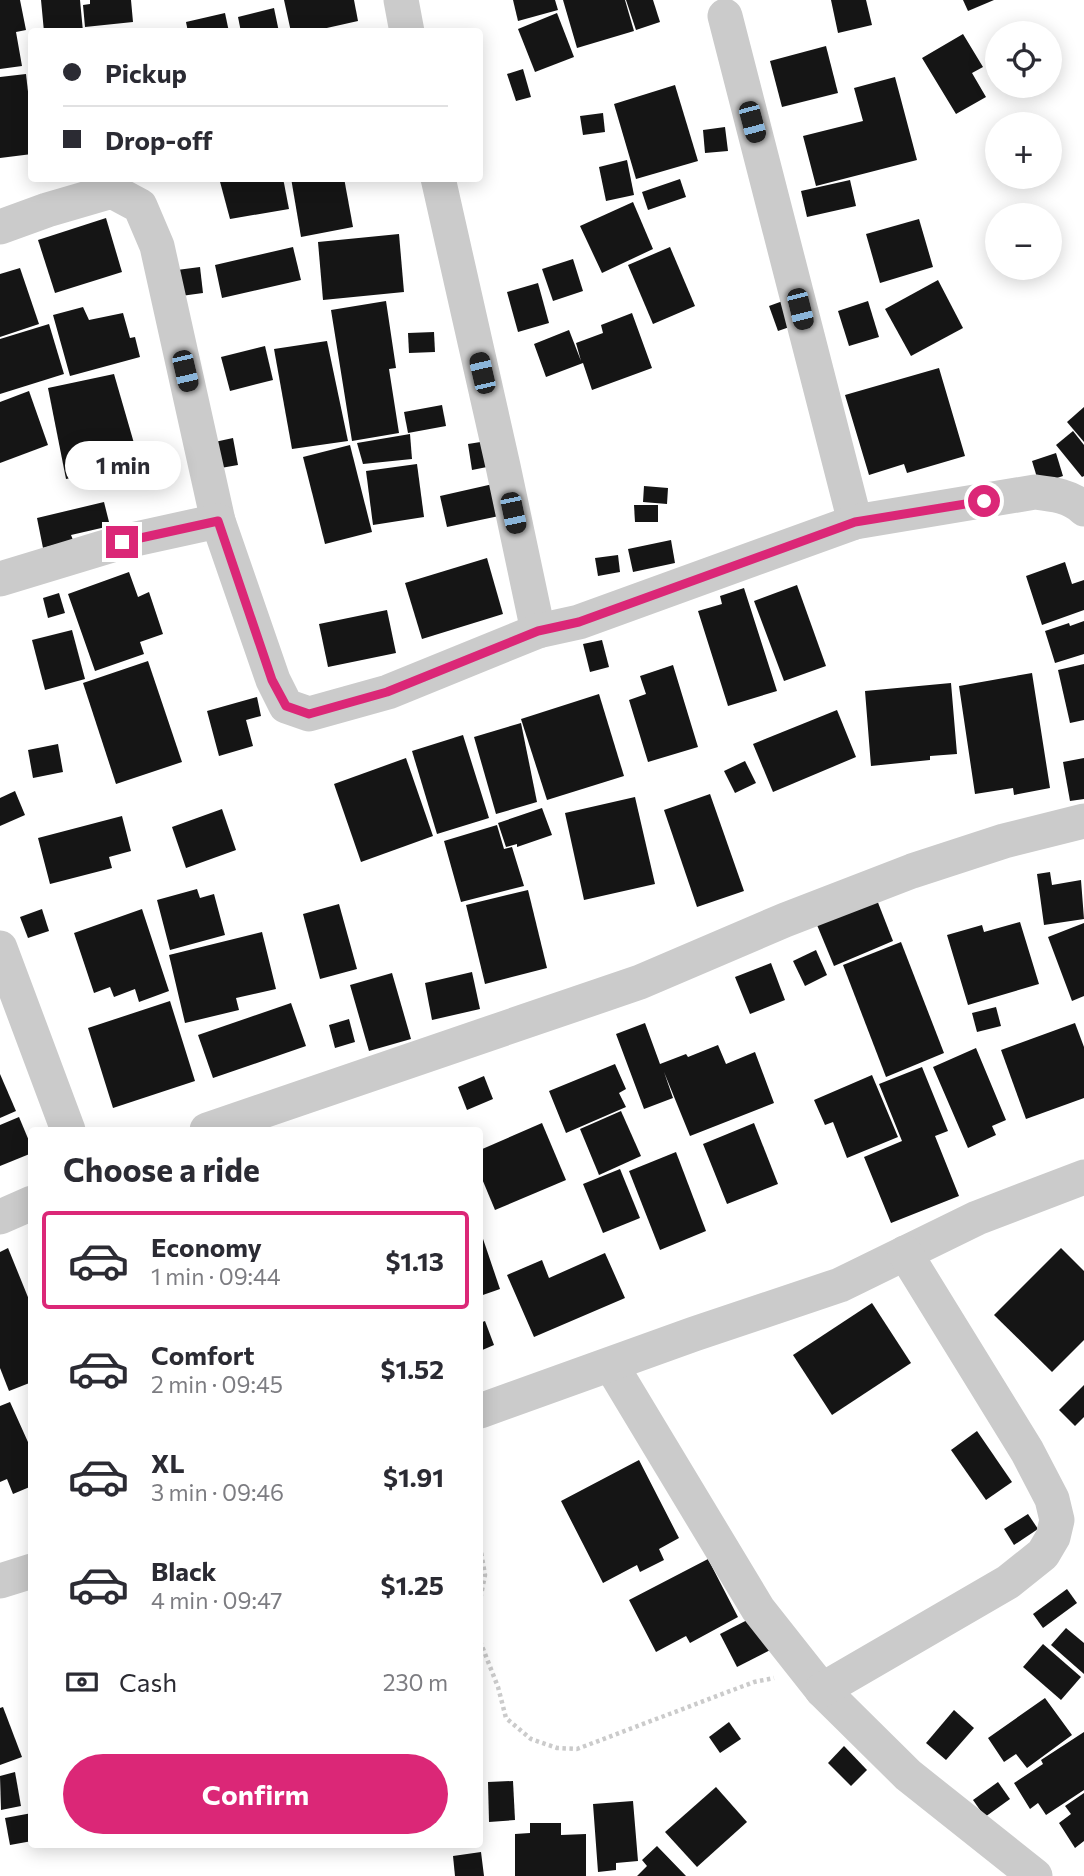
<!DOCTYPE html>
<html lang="en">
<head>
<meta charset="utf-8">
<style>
	:root { --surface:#fff; --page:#f2f2f3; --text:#2b2b33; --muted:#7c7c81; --line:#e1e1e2; --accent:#db2777 }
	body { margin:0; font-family:Commissioner,sans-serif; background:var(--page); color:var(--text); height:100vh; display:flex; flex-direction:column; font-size:26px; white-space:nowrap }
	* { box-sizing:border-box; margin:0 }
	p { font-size:23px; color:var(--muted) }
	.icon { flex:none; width:38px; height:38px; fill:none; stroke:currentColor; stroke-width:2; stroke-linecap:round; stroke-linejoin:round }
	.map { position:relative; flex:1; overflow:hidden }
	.details { position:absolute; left:28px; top:1127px; width:455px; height:721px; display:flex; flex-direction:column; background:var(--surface); border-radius:7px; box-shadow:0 4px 18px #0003 }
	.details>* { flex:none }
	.banner { position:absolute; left:28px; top:28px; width:455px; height:154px; border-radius:7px; box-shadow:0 4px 18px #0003; display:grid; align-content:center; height:154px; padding:0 35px; background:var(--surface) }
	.buttons { position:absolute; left:985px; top:21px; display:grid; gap:14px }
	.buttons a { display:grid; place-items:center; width:77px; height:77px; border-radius:50%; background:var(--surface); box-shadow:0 4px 18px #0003; font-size:35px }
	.end { position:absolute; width:32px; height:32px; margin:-16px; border:9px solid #db2777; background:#fff; box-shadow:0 0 0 4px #fff }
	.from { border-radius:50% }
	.bubble { position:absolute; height:49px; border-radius:24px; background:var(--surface); box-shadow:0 4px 18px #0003; font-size:23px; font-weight:700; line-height:49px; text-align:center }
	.car { position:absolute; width:21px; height:42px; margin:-21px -10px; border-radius:9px; box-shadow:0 0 5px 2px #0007; background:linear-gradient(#222 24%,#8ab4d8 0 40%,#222 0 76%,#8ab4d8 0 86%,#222 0) }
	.banner b { display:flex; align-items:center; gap:24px; height:66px; font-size:26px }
	.banner b+b { border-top:2px solid var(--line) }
	.banner i { width:18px; height:18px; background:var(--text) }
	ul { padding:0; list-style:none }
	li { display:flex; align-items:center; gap:21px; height:98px; margin:0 14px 10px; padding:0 21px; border:4px solid transparent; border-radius:7px }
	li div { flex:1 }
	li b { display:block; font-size:26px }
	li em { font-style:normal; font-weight:700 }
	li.active { border-color:var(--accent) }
	li>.icon { width:63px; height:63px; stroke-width:1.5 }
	h2 { padding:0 35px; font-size:32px; line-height:84px }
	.pay { display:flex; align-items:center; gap:18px; height:77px; padding:0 35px; font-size:26px }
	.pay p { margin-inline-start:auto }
	.action { display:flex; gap:14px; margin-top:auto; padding:14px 35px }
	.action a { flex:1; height:80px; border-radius:42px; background:var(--accent); color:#fff; font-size:28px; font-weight:700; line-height:80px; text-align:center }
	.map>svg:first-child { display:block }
	.building { fill:#151515 }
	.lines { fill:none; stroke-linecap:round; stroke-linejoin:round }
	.path { stroke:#cbcbcb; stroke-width:4.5; stroke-dasharray:3.5 3.5; stroke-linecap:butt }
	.minor { stroke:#cbcbcb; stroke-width:35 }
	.route { stroke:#db2777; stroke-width:9 }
</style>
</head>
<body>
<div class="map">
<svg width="1084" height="1876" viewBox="0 0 1084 1876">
	<rect width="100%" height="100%" fill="#fff"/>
	<g class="building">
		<polygon points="0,0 20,0 26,30 16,32 22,66 0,69"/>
		<polygon points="41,0 80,0 83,32 44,32"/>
		<polygon points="90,0 131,0 133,22 85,27 83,5 90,4"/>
		<polygon points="284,0 354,0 358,21 309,32 291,32"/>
		<polygon points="513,0 555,0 558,10 518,21"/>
		<polygon points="563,0 625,0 634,31 577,48"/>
		<polygon points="626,0 653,0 660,22 636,30"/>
		<polygon points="831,0 866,0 872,25 838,33"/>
		<polygon points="963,0 994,0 968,11"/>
		<polygon points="274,8 279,32 241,32 238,17"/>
		<polygon points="225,13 229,32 188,32 186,22"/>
		<polygon points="557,13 574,57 535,72 518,29"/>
		<polygon points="963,34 983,67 972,73 986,97 956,114 922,58"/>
		<polygon points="826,46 838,93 782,107 770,61"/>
		<polygon points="523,69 531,97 516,101 507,74"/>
		<polygon points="26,74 32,127 32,154 0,158 0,77"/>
		<polygon points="895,77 917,160 816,186 803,136 863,121 854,88"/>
		<polygon points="675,85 698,161 636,179 614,104"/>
		<polygon points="603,113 605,132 583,135 580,116"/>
		<polygon points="725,127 728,151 705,153 703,130"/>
		<polygon points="627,160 634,195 606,201 599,167"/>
		<polygon points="219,178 283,178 289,209 230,219"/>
		<polygon points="291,178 344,178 353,227 301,237"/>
		<polygon points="680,179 686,197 648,210 642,192"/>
		<polygon points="850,180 856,206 807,217 801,191"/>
		<polygon points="633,202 653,249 602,273 580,226"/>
		<polygon points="106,218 122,272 55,293 38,240"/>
		<polygon points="919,219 933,267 880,283 866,234"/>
		<polygon points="399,234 404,292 323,300 318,242"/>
		<polygon points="293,247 301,280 222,298 215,265"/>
		<polygon points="670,247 695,306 653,324 628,265"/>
		<polygon points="573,259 583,291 553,301 542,269"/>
		<polygon points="200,267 203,293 181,296 177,270"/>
		<polygon points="20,268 39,324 0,337 0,274"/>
		<polygon points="938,280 963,328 911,356 885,309"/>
		<polygon points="538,283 549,323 518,332 507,292"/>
		<polygon points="791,298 801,323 778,331 769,306"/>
		<polygon points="386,301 396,368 389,369 399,433 352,441 331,310"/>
		<polygon points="868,301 879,337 849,346 838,311"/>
		<polygon points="83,307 89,320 123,313 130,338 135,337 140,357 70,376 53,315"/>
		<polygon points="632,313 652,368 592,390 583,363 546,377 534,344 569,330 581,361 576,343 603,333 601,325"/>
		<polygon points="49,324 64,374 0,394 0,339"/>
		<polygon points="434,332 435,352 409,353 408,333"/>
		<polygon points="327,341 348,441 292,449 274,349"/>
		<polygon points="265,346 273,380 230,391 221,357"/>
		<polygon points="939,368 965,456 907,473 904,464 869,475 845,395"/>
		<polygon points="114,374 140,464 66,479 48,388"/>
		<polygon points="29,391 48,445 0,463 0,402"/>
		<polygon points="442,405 446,426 408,433 404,412"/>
		<polygon points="1084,407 1084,442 1067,422"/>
		<polygon points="1073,431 1084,445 1084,476 1082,477 1056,445"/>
		<polygon points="410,434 412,459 363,464 357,443"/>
		<polygon points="233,438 238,465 215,469 210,443"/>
		<polygon points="493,440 497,465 472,470 468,444"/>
		<polygon points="350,445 372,532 325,544 303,457"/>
		<polygon points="1056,453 1063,476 1039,484 1032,461"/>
		<polygon points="417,464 424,517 373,525 366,471"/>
		<polygon points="493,484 499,516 447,527 440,496"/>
		<polygon points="644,486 668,488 667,504 643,502"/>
		<polygon points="104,502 110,526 71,535 73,540 43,548 37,518"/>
		<polygon points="634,505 658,505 658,522 635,522"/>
		<polygon points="671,540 675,563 633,572 628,549"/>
		<polygon points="618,555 620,572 598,576 595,558"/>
		<polygon points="487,558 503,614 422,639 405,583"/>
		<polygon points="1065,562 1072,584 1084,580 1084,610 1042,625 1026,576"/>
		<polygon points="129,572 138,597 149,592 163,634 140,642 144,654 95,671 68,594"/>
		<polygon points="797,585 826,666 784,681 754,601"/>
		<polygon points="744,588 777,691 728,706 698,611 722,604 720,596"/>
		<polygon points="59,593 65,613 48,618 43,598"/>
		<polygon points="387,610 396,653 328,667 319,624"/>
		<polygon points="1084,621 1084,654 1055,663 1045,631 1069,623 1070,626"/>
		<polygon points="72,630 85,679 45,690 32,640"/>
		<polygon points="602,640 609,667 590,672 583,644"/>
		<polygon points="148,661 182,762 116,784 83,683"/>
		<polygon points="1084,664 1084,720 1070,723 1058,670"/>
		<polygon points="673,665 698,747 648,762 629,700 646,694 640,676"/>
		<polygon points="1032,673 1050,788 1014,795 1013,788 975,794 959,686"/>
		<polygon points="951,683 957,754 930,756 930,760 871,766 865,691"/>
		<polygon points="599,694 624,776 547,800 521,719"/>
		<polygon points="257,697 261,716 246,720 253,746 219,756 207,711"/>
		<polygon points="837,710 856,757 773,792 753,744"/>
		<polygon points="521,723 537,802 496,814 474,737"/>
		<polygon points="463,735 489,818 437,834 412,751"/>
		<polygon points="58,744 63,772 33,778 28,750"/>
		<polygon points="406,758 433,836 361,862 334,784"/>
		<polygon points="1084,758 1084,799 1070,801 1063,762"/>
		<polygon points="745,761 756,783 735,793 724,771"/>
		<polygon points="15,791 25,815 0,826 0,798"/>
		<polygon points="710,794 744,891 697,907 664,810"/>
		<polygon points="635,797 655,884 584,900 565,813"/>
		<polygon points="542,808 552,835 517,847 517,844 506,847 498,823"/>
		<polygon points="222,809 236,850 186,868 172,827"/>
		<polygon points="122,816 131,851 109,857 112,868 50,884 38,838"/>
		<polygon points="497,825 504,849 512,847 524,886 461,902 444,841"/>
		<polygon points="1050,872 1052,885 1081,880 1084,919 1044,925 1037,874"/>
		<polygon points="197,889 200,898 214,894 225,935 170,950 157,900"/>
		<polygon points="528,890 547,968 485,984 466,905"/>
		<polygon points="877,900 893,941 834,966 817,925"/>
		<polygon points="339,904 357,969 320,979 303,914"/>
		<polygon points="42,909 49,931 28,938 20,917"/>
		<polygon points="142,909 169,991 139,1002 135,989 114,997 110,987 94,993 74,933"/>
		<polygon points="1020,922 1039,984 968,1005 947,935 982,925 984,932"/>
		<polygon points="1084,923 1084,996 1072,1001 1048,937"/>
		<polygon points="262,932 276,989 236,998 239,1010 185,1023 169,955"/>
		<polygon points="901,942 944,1053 886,1077 843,965"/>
		<polygon points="816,950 827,975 805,986 793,961"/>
		<polygon points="771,963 785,1000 750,1014 735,977"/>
		<polygon points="472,972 480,1009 432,1020 425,983"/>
		<polygon points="392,973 411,1039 369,1051 350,985"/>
		<polygon points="170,1001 195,1081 113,1108 88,1028"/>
		<polygon points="291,1003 306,1046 213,1078 198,1035"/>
		<polygon points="996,1007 1001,1026 977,1032 972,1013"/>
		<polygon points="349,1019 355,1042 335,1048 329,1025"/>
		<polygon points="645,1023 660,1064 686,1054 688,1057 718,1045 726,1064 755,1052 774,1103 690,1136 664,1072 673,1098 644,1109 616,1034"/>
		<polygon points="1075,1023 1084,1047 1084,1098 1026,1119 1001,1050"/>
		<polygon points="976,1048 1006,1120 992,1126 996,1135 968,1148 933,1067"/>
		<polygon points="615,1064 626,1089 619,1093 626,1107 566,1133 549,1091"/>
		<polygon points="922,1067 948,1131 935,1136 959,1196 891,1223 864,1157 902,1141 879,1084"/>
		<polygon points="0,1074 16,1111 0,1118"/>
		<polygon points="872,1075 898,1137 847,1158 833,1122 825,1125 814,1100"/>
		<polygon points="484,1076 493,1099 467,1110 458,1087"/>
		<polygon points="621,1111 641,1156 599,1175 580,1129"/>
		<polygon points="19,1117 32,1148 32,1153 0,1166 0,1125"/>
		<polygon points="542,1123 566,1180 495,1210 480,1174 480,1150"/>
		<polygon points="754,1123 778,1184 727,1204 703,1144"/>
		<polygon points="676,1152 706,1231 660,1250 629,1171"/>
		<polygon points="620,1169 640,1218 603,1233 583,1184"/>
		<polygon points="480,1230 500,1289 480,1296"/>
		<polygon points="8,1248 32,1307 32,1382 9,1391 0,1368 0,1252"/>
		<polygon points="1061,1248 1084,1271 1084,1340 1052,1372 994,1315"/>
		<polygon points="605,1253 625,1298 534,1337 507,1275 542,1260 549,1278"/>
		<polygon points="872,1303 911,1363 832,1415 793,1355"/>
		<polygon points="485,1321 494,1345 480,1351 480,1323"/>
		<polygon points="1084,1385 1084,1417 1075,1426 1059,1410"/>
		<polygon points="10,1402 32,1451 32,1486 13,1494 7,1479 0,1482 0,1406"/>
		<polygon points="977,1431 1012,1482 986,1500 951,1450"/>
		<polygon points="639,1460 679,1538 659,1549 664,1560 640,1572 637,1565 603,1583 561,1501"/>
		<polygon points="1028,1514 1038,1529 1014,1545 1004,1529"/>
		<polygon points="708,1559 738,1617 690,1643 686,1636 656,1652 629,1600"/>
		<polygon points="1067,1589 1077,1603 1043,1628 1033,1614"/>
		<polygon points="759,1614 776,1647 737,1667 720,1634"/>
		<polygon points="1066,1628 1084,1643 1084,1674 1051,1645"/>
		<polygon points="1043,1644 1081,1677 1061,1700 1023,1667"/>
		<polygon points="1045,1698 1072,1735 1027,1768 1016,1754 1004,1762 988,1738"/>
		<polygon points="3,1707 22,1757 0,1765 0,1708"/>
		<polygon points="954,1710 974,1728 946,1760 926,1743"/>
		<polygon points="729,1722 741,1739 720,1753 709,1737"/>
		<polygon points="1084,1732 1084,1790 1046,1815 1038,1803 1030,1809 1014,1783 1043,1764 1041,1760"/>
		<polygon points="844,1746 867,1770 851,1786 828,1763"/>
		<polygon points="15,1772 21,1806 1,1810 0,1776"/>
		<polygon points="513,1781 515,1820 489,1822 488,1782"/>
		<polygon points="998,1782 1010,1799 985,1817 973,1800"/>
		<polygon points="716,1787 747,1822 697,1867 665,1832"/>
		<polygon points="1084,1793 1084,1841 1075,1848 1059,1823 1071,1814 1065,1806"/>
		<polygon points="633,1801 638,1861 616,1863 616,1870 598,1872 593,1804"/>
		<polygon points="32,1813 32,1841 10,1845 5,1818"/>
		<polygon points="530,1823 561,1823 561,1835 586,1834 586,1876 515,1876 515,1834 530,1833"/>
		<polygon points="657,1846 686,1876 637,1876 647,1866 642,1860"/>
		<polygon points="481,1852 484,1876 455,1876 453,1856"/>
	</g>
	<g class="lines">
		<g class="path">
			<polyline points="480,1546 485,1575 480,1600"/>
			<polyline points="480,1641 498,1687 506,1718 531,1739 557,1748 577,1749 754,1682 774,1678"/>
		</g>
		<g class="minor">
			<polyline points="401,0 407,32"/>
			<polyline points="725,16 855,522"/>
			<polyline points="438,178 503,466 538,631"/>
			<path d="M0,227l47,-17 65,-19 28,15 17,40 61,275 55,159 13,26 23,8 79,-22 150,-61 41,-9 276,-100 180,-30c17,2 36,4 49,17"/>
			<polyline points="0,579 122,542 218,521"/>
			<polyline points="0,948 68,1130"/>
			<polyline points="207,1130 640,982 785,920 912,871 1004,841 1084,821"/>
			<polyline points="0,1217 32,1203"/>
			<polyline points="611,1365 758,1609 822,1690 908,1775 1035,1876"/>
			<polyline points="480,1411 694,1334 840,1285 977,1218 1084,1177"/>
			<polyline points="0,1581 32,1571"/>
			<polyline points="822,1690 1008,1582 1043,1554 1053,1537 1057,1520 1052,1499 1027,1451 905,1253"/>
		</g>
	</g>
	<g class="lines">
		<polyline class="route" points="122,542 218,521 272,680 286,706 309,714 387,692 538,631 579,622 855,522 984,501"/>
	</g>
</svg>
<div class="buttons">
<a><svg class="icon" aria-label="locate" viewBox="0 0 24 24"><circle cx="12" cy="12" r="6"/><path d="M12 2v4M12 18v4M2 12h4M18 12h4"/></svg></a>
<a>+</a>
<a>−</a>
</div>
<i class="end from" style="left:984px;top:501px"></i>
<i class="end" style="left:122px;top:542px"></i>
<div class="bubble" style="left:65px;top:441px;width:116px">1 min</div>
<i class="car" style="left:752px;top:122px;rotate:165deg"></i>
<i class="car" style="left:800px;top:309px;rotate:166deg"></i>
<i class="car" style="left:185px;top:371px;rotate:167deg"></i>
<i class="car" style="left:482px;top:373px;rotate:347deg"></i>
<i class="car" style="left:513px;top:513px;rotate:168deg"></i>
<div class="banner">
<b><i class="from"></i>Pickup</b>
<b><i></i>Drop-off</b>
</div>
<section class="details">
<h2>Choose a ride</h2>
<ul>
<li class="active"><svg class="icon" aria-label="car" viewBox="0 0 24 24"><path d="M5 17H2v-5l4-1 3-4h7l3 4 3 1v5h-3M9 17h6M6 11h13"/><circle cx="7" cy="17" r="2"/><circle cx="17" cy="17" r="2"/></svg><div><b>Economy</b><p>1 min · 09:44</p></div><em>$1.13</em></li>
<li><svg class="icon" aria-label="car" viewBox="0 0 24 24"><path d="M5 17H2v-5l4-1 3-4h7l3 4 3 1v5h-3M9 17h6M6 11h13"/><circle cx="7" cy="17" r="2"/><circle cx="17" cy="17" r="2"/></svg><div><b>Comfort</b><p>2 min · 09:45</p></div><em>$1.52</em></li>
<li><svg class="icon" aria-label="car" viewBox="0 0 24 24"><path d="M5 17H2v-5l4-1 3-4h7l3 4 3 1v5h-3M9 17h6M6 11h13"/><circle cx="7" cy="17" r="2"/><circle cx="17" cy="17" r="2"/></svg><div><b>XL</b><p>3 min · 09:46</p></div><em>$1.91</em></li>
<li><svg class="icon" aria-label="car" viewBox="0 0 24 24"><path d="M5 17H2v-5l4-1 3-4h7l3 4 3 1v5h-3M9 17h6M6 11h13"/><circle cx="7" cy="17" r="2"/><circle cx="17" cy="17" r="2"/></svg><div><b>Black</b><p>4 min · 09:47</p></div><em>$1.25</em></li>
</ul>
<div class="pay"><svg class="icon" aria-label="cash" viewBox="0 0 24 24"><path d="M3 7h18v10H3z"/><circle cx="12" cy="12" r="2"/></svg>Cash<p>230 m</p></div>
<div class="action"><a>Confirm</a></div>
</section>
</div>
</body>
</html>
